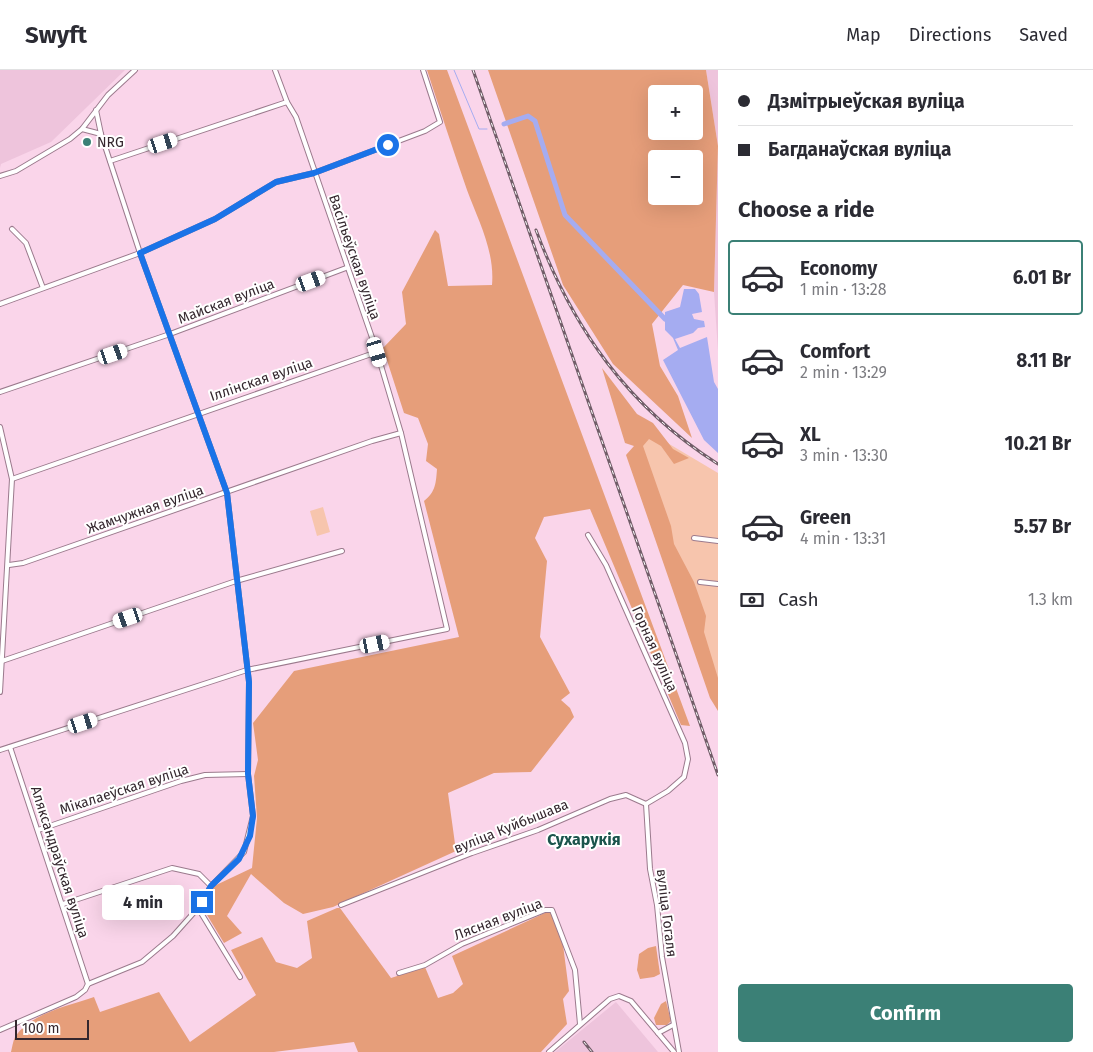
<!DOCTYPE html>
<html lang="en">
<head>
<meta charset="utf-8">
<style>
	:root { --surface:#fff; --page:#f7f7f7; --text:#2b2b33; --muted:#7c7c81; --line:#e1e1e2; --accent:#3b8076 }
	body { margin:0; font-family:"Fira Sans",sans-serif; background:var(--page); color:var(--text); height:100vh; display:flex; flex-direction:column; font-size:19px; white-space:nowrap }
	* { box-sizing:border-box; margin:0 }
	p { font-size:16px; color:var(--muted) }
	.icon { flex:none; width:28px; height:28px; fill:none; stroke:currentColor; stroke-width:2; stroke-linecap:round; stroke-linejoin:round }
	.map { position:relative; flex:1; overflow:hidden }
	.side { display:flex; flex-direction:column; background:var(--surface); width:375px }
	.side>* { flex:none }
	.top-card { display:grid; align-content:center; height:110px; padding:0 20px; background:var(--surface) }
	.tools { position:absolute; left:648px; top:15px; display:grid; gap:10px }
	.tools a { display:grid; place-items:center; width:55px; height:55px; border-radius:5px; background:var(--surface); box-shadow:0 5px 20px #0002; font-size:25px }
	.scale { position:absolute; left:15px; bottom:12px; width:74px; box-sizing:border-box; padding-left:5px; border:2px solid #34272e; border-top:0; font-size:14px; line-height:18px; white-space:nowrap; color:#34272e; -webkit-text-stroke:4px #fff; paint-order:stroke }
	.end { position:absolute; width:22px; height:22px; margin:-11px; border:6px solid #1a73e8; background:#fff; box-shadow:0 0 0 2px #fff }
	.from { border-radius:50% }
	.bubble { position:absolute; height:35px; border-radius:5px; background:var(--surface); box-shadow:0 5px 20px #0002; font-size:16px; font-weight:700; line-height:35px; text-align:center }
	.car { position:absolute; width:15px; height:30px; margin:-15px -8px; border-radius:6px; box-shadow:0 0 4px 1px #0007; background:linear-gradient(#fff 24%,#345 0 40%,#fff 0 76%,#345 0 86%,#fff 0) }
	.top-card b { display:flex; align-items:center; gap:18px; height:48px; font-size:19px }
	.top-card b+b { border-top:1px solid var(--line) }
	.top-card i { width:12px; height:12px; background:var(--text) }
	ul { padding:0; list-style:none }
	li { display:flex; align-items:center; gap:15px; height:75px; margin:0 10px 8px; padding:0 10px; border:2px solid transparent; border-radius:5px }
	li div { flex:1 }
	li b { display:block; font-size:19px }
	li em { font-style:normal; font-weight:700 }
	li.active { border-color:var(--accent) }
	li>.icon { width:45px; height:45px; stroke-width:1.5 }
	h2 { padding:0 20px; font-size:22px; line-height:60px }
	.pay { display:flex; align-items:center; gap:12px; height:55px; padding:0 20px; font-size:19px }
	.pay p { margin-inline-start:auto }
	.primary-button { display:flex; gap:10px; margin-top:auto; padding:10px 20px }
	.primary-button a { flex:1; height:58px; border-radius:5px; background:var(--accent); color:#fff; font-size:20px; font-weight:700; line-height:58px; text-align:center }
	header { display:flex; align-items:center; gap:30px; box-sizing:border-box; height:70px; padding:0 25px; background:var(--surface); border-bottom:1px solid var(--line) }
	header strong { font-size:24px }
	nav { display:flex; gap:28px; margin-inline-start:auto; font-size:18px }
	main { display:flex; flex:1; min-height:0 }
	.map>svg:first-child { display:block }
	.built { fill:#eec4dc }
	.green { fill:#f7c5ad }
	.forest { fill:#e69e7a; fill-rule:evenodd }
	.water { fill:#a5acf1 }
	.lines { fill:none; stroke-linecap:round; stroke-linejoin:round }
	.stream { stroke:#a5acf1; stroke-width:1 }
	.canal { stroke:#a5acf1; stroke-width:5 }
	.street-casing { stroke:#9b7a8d; stroke-width:6 }
	.street { stroke:#fff; stroke-width:4 }
	.rail-casing { stroke:#715d68; stroke-width:3 }
	.rail { stroke:#fff; stroke-width:1; stroke-dasharray:4; stroke-linecap:butt }
	.route { stroke:#1a73e8; stroke-width:6 }
	.poi-dot { fill:#3b8076; stroke:#fff; stroke-width:2 }
	.labels { text-anchor:middle; stroke-width:4; stroke-linejoin:round; paint-order:stroke }
	.poi-label { font-size:14px; fill:#34272e; stroke:#fff; text-anchor:start }
	.street-label { font-size:14px; fill:#34272e; stroke:#fff }
	.quarter-label { font-size:16px; font-weight:bold; fill:#1b544c; stroke:#fff }
</style>
</head>
<body>
<header>
<strong>Swyft</strong>
<nav><a>Map</a><a>Directions</a><a>Saved</a></nav>
</header>
<main>
<div class="map">
<svg width="718" height="982" viewBox="0 0 718 982">
	<rect width="100%" height="100%" fill="#fad5ea"/>
	<g class="built">
		<polygon points="0,0 125,0 51,72 1,94 0,98"/>
		<polygon points="706,0 718,0 718,281 714,222 718,76"/>
		<polygon points="616,932 658,982 555,982"/>
	</g>
	<g class="green">
		<polygon points="649,362 718,403 718,618 639,372"/>
		<polygon points="323,437 330,462 317,466 310,441"/>
	</g>
	<g class="forest">
		<path d="M427,0h20l243,656 -9,-1 -91,-216 -46,8 -9,21 12,23 -7,76 30,56 -9,7 9,8 4,9 -43,55 -37,1 -46,20 8,58 -123,56 -30,7 -19,-11 -33,-29 -24,42 15,17 -18,10 -20,-33 10,-24 38,-18 5,-50 -3,-42 4,-16 -5,-37 41,-52 165,-34 -35,-136c12,-9 12,-19 13,-32l-11,-8 2,-17 -10,-26 -14,-5 -21,-65 23,-24 -4,-32 33,-62 4,4 9,52 44,-1c3,-34 -14,-65 -25,-95 -14,-40 -27,-80 -40,-120z"/>
		<path d="M488,0h218l12,76 -4,146 -31,-7 -31,39 8,42 18,30 14,42 -79,-74 -50,-79zM656,24h38v37h-38zM656,89h38v37h-38z"/>
		<polygon points="602,298 637,344 653,353 673,379 689,388 674,394 661,376 649,369 643,376 671,456 674,474 694,512 706,546 704,562 718,608 718,641 710,628 626,385 634,376 625,373"/>
		<path d="M337,838h3l51,70 34,-11 13,31 15,-5 10,-9 -11,-28 95,-44 7,2 9,31 6,46 -6,8 4,25 -26,28h-183l-4,-10 -80,10h-263c1,-4 2,-11 4,-15 16,-24 53,-31 79,-40l6,15 59,-20 31,50 66,-47 -25,-45 31,-13 14,25 21,6 15,-10 -5,-37z"/>
		<polygon points="656,876 660,904 654,907 640,909 637,900 639,884 648,878"/>
		<polygon points="666,931 671,951 667,955 656,955 654,948 661,934"/>
	</g>
	<polygon class="water" points="684,219 695,219 699,224 702,242 692,244 694,249 704,251 705,257 698,258 693,263 675,269 680,278 707,267 714,312 718,319 718,383 704,370 663,290 678,280 673,268 665,260 665,242 680,237"/>
	<g class="lines">
		<polyline class="stream" points="454,0 479,59 487,59"/>
		<polyline class="canal" points="504,54 528,46 535,51 565,145 665,249"/>
		<g class="street-casing">
			<g id="street">
				<polyline points="82,59 101,64"/>
				<polyline points="110,91 287,32"/>
				<polyline points="0,106 16,101 70,69 82,59 108,25 135,0"/>
				<polyline points="12,159 26,173 43,218"/>
				<polyline points="0,234 140,183 215,149 276,112 314,103 425,61 440,52 423,0"/>
				<polyline points="0,322 170,264 346,198"/>
				<polyline points="0,357 12,409 0,622"/>
				<polyline points="12,409 377,282"/>
				<polyline points="588,465 606,495 685,673 688,689 684,707 668,721 646,734"/>
				<polyline points="694,468 718,471"/>
				<polyline points="9,495 23,493 372,371 401,363"/>
				<polyline points="700,512 718,514"/>
				<polyline points="2,591 236,511 342,481"/>
				<polyline points="10,677 88,914"/>
				<polyline points="0,680 247,600 447,559 401,363 377,282 296,47 287,32 275,0"/>
				<polyline points="646,734 650,799 657,835 662,887 679,982"/>
				<polyline points="38,760 181,711 205,705 248,704"/>
				<polyline points="63,834 172,798 199,804 211,816"/>
				<polyline points="341,835 472,783 538,760 610,729 626,725 646,734"/>
				<polyline points="198,838 240,907"/>
				<polyline points="399,903 425,895 462,874 518,851 545,840 552,840 575,900 580,954"/>
				<polyline points="88,914 142,892 173,866 198,838 211,816 244,782 253,746 248,704 249,612 227,423 140,183 101,64 96,40"/>
				<polyline points="0,960 76,927 85,920 88,914"/>
				<polyline points="658,963 673,955"/>
				<polyline points="549,982 610,929 619,926 631,931 674,982"/>
			</g>
		</g>
		<use href="#street" class="street"/>
		<g class="rail-casing">
			<g id="rail">
				<polyline points="473,0 718,705"/>
				<path d="M536,160c37,99 92,177 182,234"/>
				<polyline points="584,972 592,982"/>
			</g>
		</g>
		<use href="#rail" class="rail"/>
	</g>
	<g class="lines">
		<polyline class="route" points="202,832 211,816 239,789 250,766 253,746 248,704 249,612 227,423 140,183 215,149 276,112 314,103 388,75"/>
	</g>
	<circle class="poi-dot" cx="87" cy="72" r="5"/>
	<g class="labels">
		<g class="poi-label">
			<text x="97" y="77">NRG</text>
		</g>
		<g class="street-label">
			<text transform="translate(355 187) rotate(71)" y="5">Васільеўская вуліца</text>
			<text transform="translate(226 231) rotate(-21)" y="5">Майская вуліца</text>
			<text transform="translate(261 309) rotate(-19)" y="5">Іллінская вуліца</text>
			<text transform="translate(145 439) rotate(-19)" y="5">Жамчужная вуліца</text>
			<text transform="translate(655 579) rotate(66)" y="5">Горная вуліца</text>
			<text transform="translate(124 719) rotate(-18)" y="5">Мікалаеўская вуліца</text>
			<text transform="translate(511 756) rotate(-22)" y="5">вуліца Куйбышава</text>
			<text transform="translate(60 792) rotate(72)" y="5">Аляксандраўская вуліца</text>
			<text transform="translate(667 843) rotate(83)" y="5">вуліца Гогаля</text>
			<text transform="translate(498 849) rotate(-21)" y="5">Лясная вуліца</text>
		</g>
		<g class="quarter-label">
			<text x="584" y="775">Сухарукія</text>
		</g>
	</g>
</svg>
<div class="tools">
<a>+</a>
<a>−</a>
</div>
<div class="scale">100 m</div>
<i class="end from" style="left:388px;top:75px"></i>
<i class="end" style="left:202px;top:832px"></i>
<div class="bubble" style="left:102px;top:815px;width:82px">4 min</div>
<i class="car" style="left:163px;top:73px;rotate:72deg"></i>
<i class="car" style="left:311px;top:211px;rotate:70deg"></i>
<i class="car" style="left:377px;top:282px;rotate:163deg"></i>
<i class="car" style="left:113px;top:284px;rotate:71deg"></i>
<i class="car" style="left:128px;top:548px;rotate:251deg"></i>
<i class="car" style="left:375px;top:574px;rotate:78deg"></i>
<i class="car" style="left:83px;top:653px;rotate:72deg"></i>
</div>
<section class="side">
<div class="top-card">
<b><i class="from"></i>Дзмітрыеўская вуліца</b>
<b><i></i>Багданаўская вуліца</b>
</div>
<h2>Choose a ride</h2>
<ul>
<li class="active"><svg class="icon" aria-label="car" viewBox="0 0 24 24"><path d="M5 17H2v-5l4-1 3-4h7l3 4 3 1v5h-3M9 17h6M6 11h13"/><circle cx="7" cy="17" r="2"/><circle cx="17" cy="17" r="2"/></svg><div><b>Economy</b><p>1 min · 13:28</p></div><em>6.01 Br</em></li>
<li><svg class="icon" aria-label="car" viewBox="0 0 24 24"><path d="M5 17H2v-5l4-1 3-4h7l3 4 3 1v5h-3M9 17h6M6 11h13"/><circle cx="7" cy="17" r="2"/><circle cx="17" cy="17" r="2"/></svg><div><b>Comfort</b><p>2 min · 13:29</p></div><em>8.11 Br</em></li>
<li><svg class="icon" aria-label="car" viewBox="0 0 24 24"><path d="M5 17H2v-5l4-1 3-4h7l3 4 3 1v5h-3M9 17h6M6 11h13"/><circle cx="7" cy="17" r="2"/><circle cx="17" cy="17" r="2"/></svg><div><b>XL</b><p>3 min · 13:30</p></div><em>10.21 Br</em></li>
<li><svg class="icon" aria-label="car" viewBox="0 0 24 24"><path d="M5 17H2v-5l4-1 3-4h7l3 4 3 1v5h-3M9 17h6M6 11h13"/><circle cx="7" cy="17" r="2"/><circle cx="17" cy="17" r="2"/></svg><div><b>Green</b><p>4 min · 13:31</p></div><em>5.57 Br</em></li>
</ul>
<div class="pay"><svg class="icon" aria-label="cash" viewBox="0 0 24 24"><path d="M3 7h18v10H3z"/><circle cx="12" cy="12" r="2"/></svg>Cash<p>1.3 km</p></div>
<div class="primary-button"><a>Confirm</a></div>
</section>
</main>
</body>
</html>
